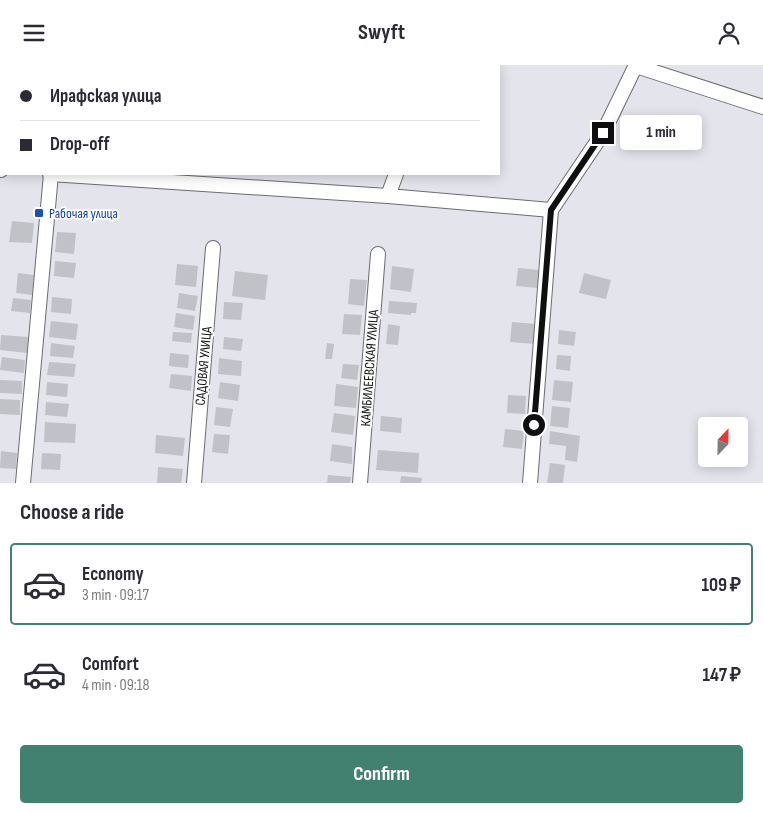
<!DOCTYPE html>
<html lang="en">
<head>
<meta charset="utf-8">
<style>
	:root { --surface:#fff; --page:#f7f7f7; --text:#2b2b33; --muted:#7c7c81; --line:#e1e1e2; --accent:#428170 }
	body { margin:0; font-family:"Sofia Sans Condensed",sans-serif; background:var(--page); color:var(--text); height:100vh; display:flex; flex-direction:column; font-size:19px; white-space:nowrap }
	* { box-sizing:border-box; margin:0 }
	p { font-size:16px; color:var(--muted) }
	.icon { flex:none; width:28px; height:28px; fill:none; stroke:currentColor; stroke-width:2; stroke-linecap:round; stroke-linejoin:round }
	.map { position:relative; height:418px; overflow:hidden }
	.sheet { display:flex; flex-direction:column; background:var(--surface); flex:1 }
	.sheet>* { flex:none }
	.guide { position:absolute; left:0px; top:0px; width:500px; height:110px; box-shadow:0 2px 12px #0003; display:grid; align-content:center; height:110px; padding:0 20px; background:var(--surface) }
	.needle { width:32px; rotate:22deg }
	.fabs { position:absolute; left:698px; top:352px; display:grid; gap:10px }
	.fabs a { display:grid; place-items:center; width:50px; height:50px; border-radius:5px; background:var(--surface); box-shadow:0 2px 12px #0003; font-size:25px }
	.end { position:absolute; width:22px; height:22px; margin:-11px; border:6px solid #0f0f12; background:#fff; box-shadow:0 0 0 2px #fff }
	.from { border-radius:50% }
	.bubble { position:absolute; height:35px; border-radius:5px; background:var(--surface); box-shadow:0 2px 12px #0003; font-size:16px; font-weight:700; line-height:35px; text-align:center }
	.guide b { display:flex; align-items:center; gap:18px; height:48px; font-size:19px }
	.guide b+b { border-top:1px solid var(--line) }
	.guide i { width:12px; height:12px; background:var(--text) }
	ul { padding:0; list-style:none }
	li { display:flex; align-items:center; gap:15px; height:82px; margin:0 10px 8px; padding:0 10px; border:2px solid transparent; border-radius:5px }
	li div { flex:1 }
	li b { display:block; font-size:19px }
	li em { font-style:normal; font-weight:700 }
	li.active { border-color:var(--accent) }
	li>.icon { width:45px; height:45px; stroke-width:1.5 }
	h2 { padding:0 20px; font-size:22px; line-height:60px }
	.button { display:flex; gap:10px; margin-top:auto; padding:10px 20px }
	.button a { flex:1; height:58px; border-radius:5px; background:var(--accent); color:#fff; font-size:20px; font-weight:700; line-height:58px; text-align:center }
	header { display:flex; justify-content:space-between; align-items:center; height:65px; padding:0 20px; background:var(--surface); font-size:22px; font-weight:700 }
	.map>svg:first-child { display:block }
	.building { fill:#c1c2c8 }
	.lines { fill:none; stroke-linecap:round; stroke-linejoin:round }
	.street-casing { stroke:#6b6c71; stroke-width:16 }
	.street { stroke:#fff; stroke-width:14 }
	.route { stroke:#0f0f12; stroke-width:6 }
	.transit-dot { fill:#1a4fb4; stroke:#fff; stroke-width:2 }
	.labels { text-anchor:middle; stroke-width:4; stroke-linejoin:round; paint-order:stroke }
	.transit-label { font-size:14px; fill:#164399; stroke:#fff; text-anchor:start }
	.street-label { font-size:14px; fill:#0f0f12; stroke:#fff }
</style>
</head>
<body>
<header><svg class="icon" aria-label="menu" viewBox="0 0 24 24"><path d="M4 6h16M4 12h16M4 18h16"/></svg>Swyft<svg class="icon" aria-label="person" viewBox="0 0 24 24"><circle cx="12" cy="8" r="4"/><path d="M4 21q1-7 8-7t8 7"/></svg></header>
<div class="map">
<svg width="763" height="418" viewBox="0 0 763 418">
	<rect width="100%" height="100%" fill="#e4e5ec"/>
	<g class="building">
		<polygon points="12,156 34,158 32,178 9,177"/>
		<polygon points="57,167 76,168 74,189 55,187"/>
		<polygon points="55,196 76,198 74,213 54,211"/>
		<polygon points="177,199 198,201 196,222 175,220"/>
		<polygon points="392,201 414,204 411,227 390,224"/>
		<polygon points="518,203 539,205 537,223 516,221"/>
		<polygon points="235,206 268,210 265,235 232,231"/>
		<polygon points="18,208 34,210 32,230 16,228"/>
		<polygon points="584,208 611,215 606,234 579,228"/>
		<polygon points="350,214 367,215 364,241 348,239"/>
		<polygon points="179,228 198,231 195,246 177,243"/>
		<polygon points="52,232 72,234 71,249 51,247"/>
		<polygon points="13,233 31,235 30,248 11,246"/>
		<polygon points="389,236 417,238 416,248 411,248 411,250 388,248"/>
		<polygon points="224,237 243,238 241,255 223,254"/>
		<polygon points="176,248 195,251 193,265 174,262"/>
		<polygon points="344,249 362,250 360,270 342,269"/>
		<polygon points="51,256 78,259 76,275 49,272"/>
		<polygon points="512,257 536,259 534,279 510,277"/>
		<polygon points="388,259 400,261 398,280 386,279"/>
		<polygon points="559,265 576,267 574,281 558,279"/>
		<polygon points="173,267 192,268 191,278 172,276"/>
		<polygon points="1,270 28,272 27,288 0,285"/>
		<polygon points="224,272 243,274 241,286 223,284"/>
		<polygon points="51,278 75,281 73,293 50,291"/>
		<polygon points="327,278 334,279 332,294 325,294"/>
		<polygon points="170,288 189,290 188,303 169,301"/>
		<polygon points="557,290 571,291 570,306 556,304"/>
		<polygon points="2,292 25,295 24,308 0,305"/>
		<polygon points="219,293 242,296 241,311 218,309"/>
		<polygon points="49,297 76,299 74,312 47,310"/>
		<polygon points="343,299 359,300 357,315 341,313"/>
		<polygon points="171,309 192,311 191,326 169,323"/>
		<polygon points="0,315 22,316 22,329 0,328"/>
		<polygon points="554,315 573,317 571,337 552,335"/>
		<polygon points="47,317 68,319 67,332 46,330"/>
		<polygon points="220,317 240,320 238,336 218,333"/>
		<polygon points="336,319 358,322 356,343 334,341"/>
		<polygon points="508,330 526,331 525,349 507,348"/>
		<polygon points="0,334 20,335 20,350 0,349"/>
		<polygon points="46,337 69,339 67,352 45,350"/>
		<polygon points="552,341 570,343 568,363 550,361"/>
		<polygon points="216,342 233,344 230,362 214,360"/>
		<polygon points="334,348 355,351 353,370 331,367"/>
		<polygon points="381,351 402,353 401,368 380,366"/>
		<polygon points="45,357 76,359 75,378 44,377"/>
		<polygon points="505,364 524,366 522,384 503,382"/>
		<polygon points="550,366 580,371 577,397 565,395 566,381 549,379"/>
		<polygon points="214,369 230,370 228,389 212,387"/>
		<polygon points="156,370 185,373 183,391 155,388"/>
		<polygon points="332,379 352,382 352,399 330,396"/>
		<polygon points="378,385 419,388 418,408 376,405"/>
		<polygon points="1,386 17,388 16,404 0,403"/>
		<polygon points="42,388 61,389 60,405 41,404"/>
		<polygon points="550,398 565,400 563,418 547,418"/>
		<polygon points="158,402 183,404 181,418 157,418"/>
		<polygon points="328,410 351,412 350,418 327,418"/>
		<polygon points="401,411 422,413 421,418 400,418"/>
	</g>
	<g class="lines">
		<g class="street-casing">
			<g id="street">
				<polyline points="69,1 69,0"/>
				<polyline points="262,1 262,0"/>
				<polyline points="433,1 434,0"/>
				<polyline points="636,1 763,42"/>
				<polyline points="0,105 1,105"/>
				<polyline points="50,109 388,131 551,145 603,68 636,0"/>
				<polyline points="388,131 396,109"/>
				<polyline points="23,418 51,109"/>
				<polyline points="194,418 213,183"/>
				<polyline points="360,418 378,189"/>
				<polyline points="530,418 551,145"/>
			</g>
		</g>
		<use href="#street" class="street"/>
	</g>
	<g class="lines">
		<polyline class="route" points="534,360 551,145 603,68"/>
	</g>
	<rect class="transit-dot" x="34" y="143" width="10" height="10" rx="2.5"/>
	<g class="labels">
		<g class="transit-label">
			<text x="49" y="153">Рабочая улица</text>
		</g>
		<g class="street-label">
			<text transform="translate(203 301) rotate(-85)" y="5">САДОВАЯ УЛИЦА</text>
			<text transform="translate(369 303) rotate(-86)" y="5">КАМБИЛЕЕВСКАЯ УЛИЦА</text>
		</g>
	</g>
</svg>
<div class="fabs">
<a><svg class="needle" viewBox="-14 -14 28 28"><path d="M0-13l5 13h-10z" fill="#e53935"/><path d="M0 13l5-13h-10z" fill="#7c7c81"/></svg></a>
</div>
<i class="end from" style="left:534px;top:360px"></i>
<i class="end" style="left:603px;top:68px"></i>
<div class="bubble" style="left:620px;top:50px;width:82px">1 min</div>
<div class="guide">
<b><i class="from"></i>Ирафская улица</b>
<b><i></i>Drop-off</b>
</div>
</div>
<section class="sheet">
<h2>Choose a ride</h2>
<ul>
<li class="active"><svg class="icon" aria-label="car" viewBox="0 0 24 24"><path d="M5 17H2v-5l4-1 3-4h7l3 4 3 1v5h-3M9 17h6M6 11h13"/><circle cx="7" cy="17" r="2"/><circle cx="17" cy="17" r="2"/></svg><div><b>Economy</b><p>3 min · 09:17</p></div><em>109 ₽</em></li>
<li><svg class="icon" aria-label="car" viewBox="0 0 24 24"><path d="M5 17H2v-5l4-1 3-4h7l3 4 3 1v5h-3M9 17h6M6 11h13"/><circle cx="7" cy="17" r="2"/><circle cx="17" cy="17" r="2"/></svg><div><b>Comfort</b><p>4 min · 09:18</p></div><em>147 ₽</em></li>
</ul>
<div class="button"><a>Confirm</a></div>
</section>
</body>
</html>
